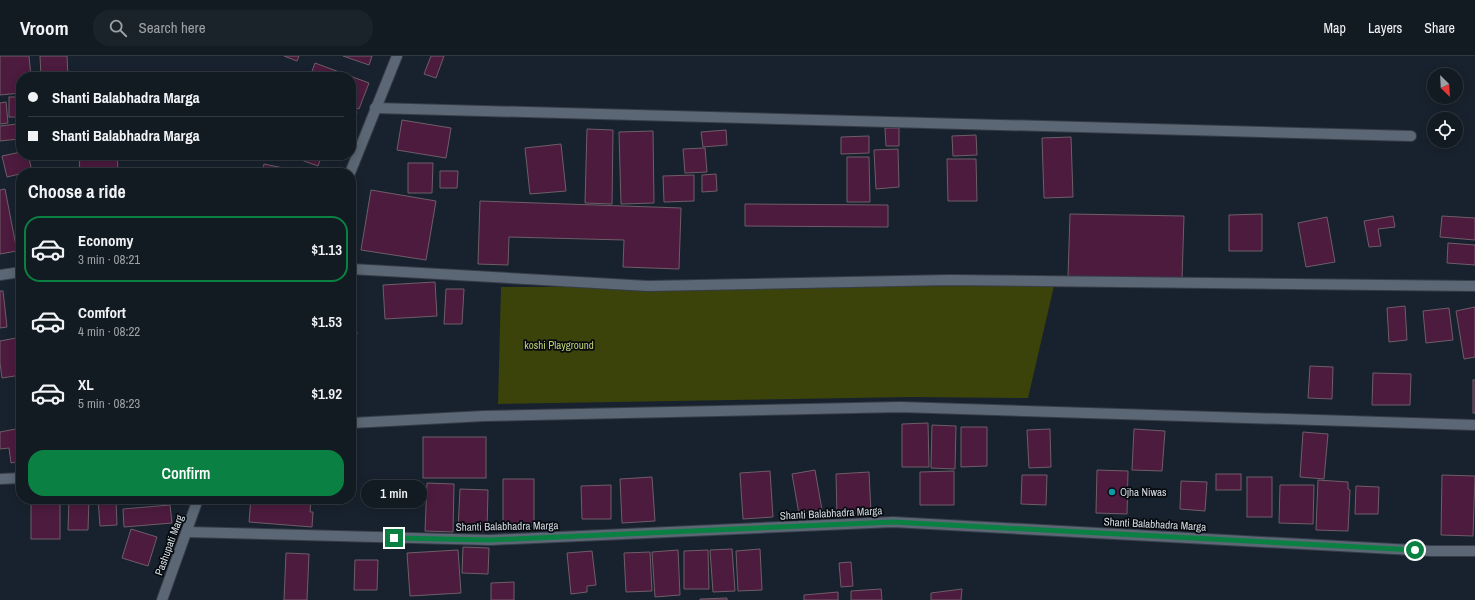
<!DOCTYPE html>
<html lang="en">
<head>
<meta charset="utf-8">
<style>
	:root { --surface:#121a22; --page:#1b232a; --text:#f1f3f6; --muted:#9ca1a5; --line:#313840; --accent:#0b8043 }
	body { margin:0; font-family:"Archivo Narrow",sans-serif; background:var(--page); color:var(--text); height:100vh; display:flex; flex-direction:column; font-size:15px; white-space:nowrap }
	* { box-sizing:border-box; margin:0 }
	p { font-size:13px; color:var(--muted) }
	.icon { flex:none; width:22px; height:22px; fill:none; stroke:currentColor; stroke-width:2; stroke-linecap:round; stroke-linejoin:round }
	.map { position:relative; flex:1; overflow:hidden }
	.side { position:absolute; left:16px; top:112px; width:340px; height:336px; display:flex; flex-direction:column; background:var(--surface); border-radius:16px; box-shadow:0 2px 10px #0003,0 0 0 1px var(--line) }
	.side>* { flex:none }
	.top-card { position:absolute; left:16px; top:16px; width:340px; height:88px; border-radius:16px; box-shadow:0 2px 10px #0003,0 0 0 1px var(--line); display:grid; align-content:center; height:88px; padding:0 12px; background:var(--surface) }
	.needle { width:26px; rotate:156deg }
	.tools { position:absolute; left:1427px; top:12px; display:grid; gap:8px }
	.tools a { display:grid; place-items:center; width:36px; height:36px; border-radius:50%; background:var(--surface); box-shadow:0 2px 10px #0003,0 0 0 1px var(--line); font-size:20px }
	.end { position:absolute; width:18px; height:18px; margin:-9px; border:5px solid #0b8043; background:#fff; box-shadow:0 0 0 2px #fff }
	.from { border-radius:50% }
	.bubble { position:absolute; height:28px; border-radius:14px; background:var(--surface); box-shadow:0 2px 10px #0003,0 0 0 1px var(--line); font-size:13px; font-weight:600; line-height:28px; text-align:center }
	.top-card b { display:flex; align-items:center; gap:14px; height:38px; font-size:15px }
	.top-card b+b { border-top:1px solid var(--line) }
	.top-card i { width:10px; height:10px; background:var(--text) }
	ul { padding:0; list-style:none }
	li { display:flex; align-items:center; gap:12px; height:66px; margin:0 8px 6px; padding:0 4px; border:2px solid transparent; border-radius:16px }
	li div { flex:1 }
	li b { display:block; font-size:15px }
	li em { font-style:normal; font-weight:600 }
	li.current { border-color:var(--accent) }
	li>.icon { width:36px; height:36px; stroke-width:1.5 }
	h2 { padding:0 12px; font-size:18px; line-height:48px }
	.cta { display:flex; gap:8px; margin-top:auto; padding:8px 12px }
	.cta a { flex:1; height:46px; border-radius:16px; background:var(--accent); color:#fff; font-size:16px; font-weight:600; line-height:46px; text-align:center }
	header { display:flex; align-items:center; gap:24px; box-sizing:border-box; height:56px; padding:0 20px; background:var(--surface); border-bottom:1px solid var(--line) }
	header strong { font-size:19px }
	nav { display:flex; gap:22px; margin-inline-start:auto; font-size:14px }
	.search { width:280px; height:36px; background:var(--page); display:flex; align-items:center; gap:10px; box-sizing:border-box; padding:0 14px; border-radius:16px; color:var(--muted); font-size:15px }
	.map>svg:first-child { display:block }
	.green { fill:#3b420a }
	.building { fill:#4c1b3e; stroke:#6f5d68 }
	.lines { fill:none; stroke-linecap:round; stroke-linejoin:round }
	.minor-casing { stroke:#363d47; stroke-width:12 }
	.minor { stroke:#5b6775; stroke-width:10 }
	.route { stroke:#0b8043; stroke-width:5 }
	.culture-dot { fill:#0f9aa8; stroke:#070b10; stroke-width:1.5 }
	.labels { text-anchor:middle; stroke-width:3.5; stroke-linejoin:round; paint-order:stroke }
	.park-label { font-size:11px; fill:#bfcf72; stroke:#070b10 }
	.poi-label { font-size:11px; fill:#d3dae2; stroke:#070b10; text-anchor:start }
	.street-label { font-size:11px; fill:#d3dae2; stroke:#070b10 }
</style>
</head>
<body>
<header>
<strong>Vroom</strong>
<div class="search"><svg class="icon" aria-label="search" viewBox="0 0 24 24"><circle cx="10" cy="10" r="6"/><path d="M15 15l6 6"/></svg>Search here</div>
<nav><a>Map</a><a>Layers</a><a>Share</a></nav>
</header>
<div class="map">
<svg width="1475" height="544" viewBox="0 0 1475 544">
	<rect width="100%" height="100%" fill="#18222e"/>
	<polygon class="green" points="1054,230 1028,342 912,341 498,348 501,231"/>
	<g class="building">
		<polygon points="0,0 29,0 31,21 21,21 21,37 0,39"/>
		<polygon points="40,0 67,0 68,21 41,21"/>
		<polygon points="284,0 299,0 297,5"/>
		<polygon points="343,0 372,0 369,9"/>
		<polygon points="431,0 444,0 436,22 424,18"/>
		<polygon points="315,7 369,27 359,53 351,50 351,21 310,21"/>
		<rect x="9" y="41" width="12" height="20"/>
		<polygon points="6,46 8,67 0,68 0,47"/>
		<polygon points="351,53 357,56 351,71"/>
		<polygon points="402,64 451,72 446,102 397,94"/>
		<polygon points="17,68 19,83 0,85 0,70"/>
		<polygon points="885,72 899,72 899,90 886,90"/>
		<polygon points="587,73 613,74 612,148 585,147"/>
		<polygon points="726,74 727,89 703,91 701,76"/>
		<polygon points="653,75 654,147 621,148 619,76"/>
		<polygon points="976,79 977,99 953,100 952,80"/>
		<polygon points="869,80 869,97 841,98 841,81"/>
		<polygon points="1071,81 1073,141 1044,142 1042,82"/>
		<polygon points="561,88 566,135 530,138 525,92"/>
		<polygon points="705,92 707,116 685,117 683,93"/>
		<polygon points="898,93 899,131 876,133 874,94"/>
		<polygon points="21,96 21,99 28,99 32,115 7,121 2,100"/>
		<polygon points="79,99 117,99 118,114 80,117"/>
		<polygon points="287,99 322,99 318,110"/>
		<polygon points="847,101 869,101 870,146 847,146"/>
		<polygon points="947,103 976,103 977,145 948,145"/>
		<polygon points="408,107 433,107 432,137 408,137"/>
		<polygon points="264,108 308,117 262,117"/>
		<polygon points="440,115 458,115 457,132 440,132"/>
		<polygon points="716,118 717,135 702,136 702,119"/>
		<polygon points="694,119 694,145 664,146 663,120"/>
		<polygon points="5,133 17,195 0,198 0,134"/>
		<polygon points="371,134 436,145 426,204 361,194"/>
		<polygon points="21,143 21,157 16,145"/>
		<polygon points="480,145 681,152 679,213 623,211 624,184 509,181 508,209 478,208"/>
		<polygon points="745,148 888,149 888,171 745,170"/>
		<polygon points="1070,158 1184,160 1182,223 1068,221"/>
		<polygon points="1262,158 1262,195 1229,195 1229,159"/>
		<polygon points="1393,160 1395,171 1378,173 1381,190 1369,191 1364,165"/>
		<polygon points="1442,160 1475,162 1475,184 1440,181"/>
		<polygon points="1327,161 1335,206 1306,211 1298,167"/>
		<polygon points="1448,187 1475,189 1475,209 1447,207"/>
		<polygon points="435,226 437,260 385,263 383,229"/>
		<polygon points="446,233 464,233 462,268 444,268"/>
		<polygon points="0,235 3,235 7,271 0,272"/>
		<polygon points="1405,250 1407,284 1389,286 1387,252"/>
		<polygon points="1475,251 1475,301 1464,303 1456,255"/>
		<polygon points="1449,252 1453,284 1426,287 1423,255"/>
		<polygon points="351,275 357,276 351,313"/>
		<polygon points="21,281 21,319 2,322 0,307 0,285"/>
		<polygon points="1310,310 1333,311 1332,343 1308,342"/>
		<polygon points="1373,317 1411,318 1410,349 1372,349"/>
		<polygon points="351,318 356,319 351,341"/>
		<rect x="1473" y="324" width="2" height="33"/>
		<polygon points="928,367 929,411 902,411 902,368"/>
		<polygon points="932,369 956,370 955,413 931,412"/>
		<polygon points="961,371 987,371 987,410 961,411"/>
		<polygon points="21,372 21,405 11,407 9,392 0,393 0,376"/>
		<polygon points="1050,373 1051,411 1029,412 1027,374"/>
		<polygon points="1134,373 1165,375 1162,415 1132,414"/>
		<polygon points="1303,376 1328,378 1324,423 1300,421"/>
		<rect x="423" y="381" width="63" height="41"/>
		<polygon points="815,414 822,454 799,458 792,418"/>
		<polygon points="1097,414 1128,415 1127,458 1096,457"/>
		<polygon points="770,415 773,461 743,463 740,417"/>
		<polygon points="954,415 954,449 920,449 920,416"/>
		<polygon points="869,416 871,457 837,458 836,418"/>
		<rect x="1216" y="418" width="25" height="16"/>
		<polygon points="1022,419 1047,419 1046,449 1021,448"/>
		<polygon points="1442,419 1475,420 1473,480 1441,479"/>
		<polygon points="652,421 655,465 622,467 620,423"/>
		<rect x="1247" y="421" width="25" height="40"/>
		<polygon points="503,423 534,423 534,470 503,471"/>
		<polygon points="1318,424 1348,426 1348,433 1350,434 1348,475 1316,474"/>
		<polygon points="1181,425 1207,426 1205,455 1180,453"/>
		<polygon points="427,427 454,428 453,476 425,475"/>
		<polygon points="611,429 611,463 582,463 581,430"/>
		<polygon points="1280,429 1314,429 1313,468 1279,467"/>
		<polygon points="1356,430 1379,431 1378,458 1355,458"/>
		<polygon points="460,433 488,434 487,475 458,474"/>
		<rect x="31" y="443" width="29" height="40"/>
		<polygon points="69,443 89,443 88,474 68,474"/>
		<polygon points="98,443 116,443 117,469 100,470"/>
		<polygon points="251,443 311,443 310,456 313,456 312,471 249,466"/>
		<polygon points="170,449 172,467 124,471 123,453"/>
		<polygon points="131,473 157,481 148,510 122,502"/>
		<polygon points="463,491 489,492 488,518 462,517"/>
		<polygon points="732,493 735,535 713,536 710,494"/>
		<polygon points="760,493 762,534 738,535 736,495"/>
		<polygon points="458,494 461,537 410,540 407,497"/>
		<polygon points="678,494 680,539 655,541 652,496"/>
		<polygon points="708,494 709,533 684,533 684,495"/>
		<polygon points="592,495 596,529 587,530 587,536 571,538 567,497"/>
		<polygon points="650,496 652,535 626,536 624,497"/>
		<polygon points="286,497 309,498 307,544 284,544"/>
		<polygon points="355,504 378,504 377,534 354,534"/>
		<polygon points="851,506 853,530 841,531 839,507"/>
		<polygon points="514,526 514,544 491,544 491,527"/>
		<polygon points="881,533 882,544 851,544 851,535"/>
		<polygon points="962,533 961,544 931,544 931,537"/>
		<polygon points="838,536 838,544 804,544 804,539"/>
		<polygon points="727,542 727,544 700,544 700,543"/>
	</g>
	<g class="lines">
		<g class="minor-casing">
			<g id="minor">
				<polyline points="375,52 1411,80"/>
				<polyline points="350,117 397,0"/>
				<polyline points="351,213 648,230 949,224 1475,230"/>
				<polyline points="0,219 21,216"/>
				<polyline points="351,367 484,360 900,351 1475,369"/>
				<polyline points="0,423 21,422"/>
				<polyline points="187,476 490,484 893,466 1431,495 1475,495"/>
				<polyline points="162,544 198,443"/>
			</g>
		</g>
		<use href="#minor" class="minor"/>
	</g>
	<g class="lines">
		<polyline class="route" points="394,482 490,484 893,466 1415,494"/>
	</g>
	<circle class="culture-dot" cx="1112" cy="436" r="4"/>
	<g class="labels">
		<g class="park-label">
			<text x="559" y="293">koshi Playground</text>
		</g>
		<g class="poi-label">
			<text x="1120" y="440">Ojha Niwas</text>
		</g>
		<g class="street-label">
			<text transform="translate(831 457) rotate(-3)" y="4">Shanti Balabhadra Marga</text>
			<text transform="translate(1155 468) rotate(3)" y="4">Shanti Balabhadra Marga</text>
			<text transform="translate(507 470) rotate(-1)" y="4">Shanti Balabhadra Marga</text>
			<text transform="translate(169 489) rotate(-70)" y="4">Pashupati Marg</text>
		</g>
	</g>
</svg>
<div class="tools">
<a><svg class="needle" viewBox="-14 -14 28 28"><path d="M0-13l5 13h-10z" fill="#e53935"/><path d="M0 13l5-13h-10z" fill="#9ca1a5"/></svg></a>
<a><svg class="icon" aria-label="locate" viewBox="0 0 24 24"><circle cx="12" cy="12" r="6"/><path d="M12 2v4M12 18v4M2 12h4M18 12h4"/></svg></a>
</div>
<i class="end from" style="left:1415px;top:494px"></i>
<i class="end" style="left:394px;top:482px"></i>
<div class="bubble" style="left:361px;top:424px;width:66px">1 min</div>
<div class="top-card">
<b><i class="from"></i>Shanti Balabhadra Marga</b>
<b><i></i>Shanti Balabhadra Marga</b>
</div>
<section class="side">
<h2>Choose a ride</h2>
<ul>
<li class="current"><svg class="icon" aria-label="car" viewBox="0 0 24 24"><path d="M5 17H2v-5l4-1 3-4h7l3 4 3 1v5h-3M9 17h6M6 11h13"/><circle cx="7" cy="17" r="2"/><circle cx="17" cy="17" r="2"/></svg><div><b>Economy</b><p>3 min · 08:21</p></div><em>$1.13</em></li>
<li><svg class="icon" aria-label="car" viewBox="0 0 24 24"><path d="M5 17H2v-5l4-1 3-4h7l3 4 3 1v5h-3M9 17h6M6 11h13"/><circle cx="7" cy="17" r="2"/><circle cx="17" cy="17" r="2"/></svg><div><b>Comfort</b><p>4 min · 08:22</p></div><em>$1.53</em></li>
<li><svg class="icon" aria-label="car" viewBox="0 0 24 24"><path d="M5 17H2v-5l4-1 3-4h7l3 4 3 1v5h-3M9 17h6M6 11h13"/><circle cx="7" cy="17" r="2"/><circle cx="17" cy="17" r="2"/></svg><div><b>XL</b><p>5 min · 08:23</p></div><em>$1.92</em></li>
</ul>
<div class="cta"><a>Confirm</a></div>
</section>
</div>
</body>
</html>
